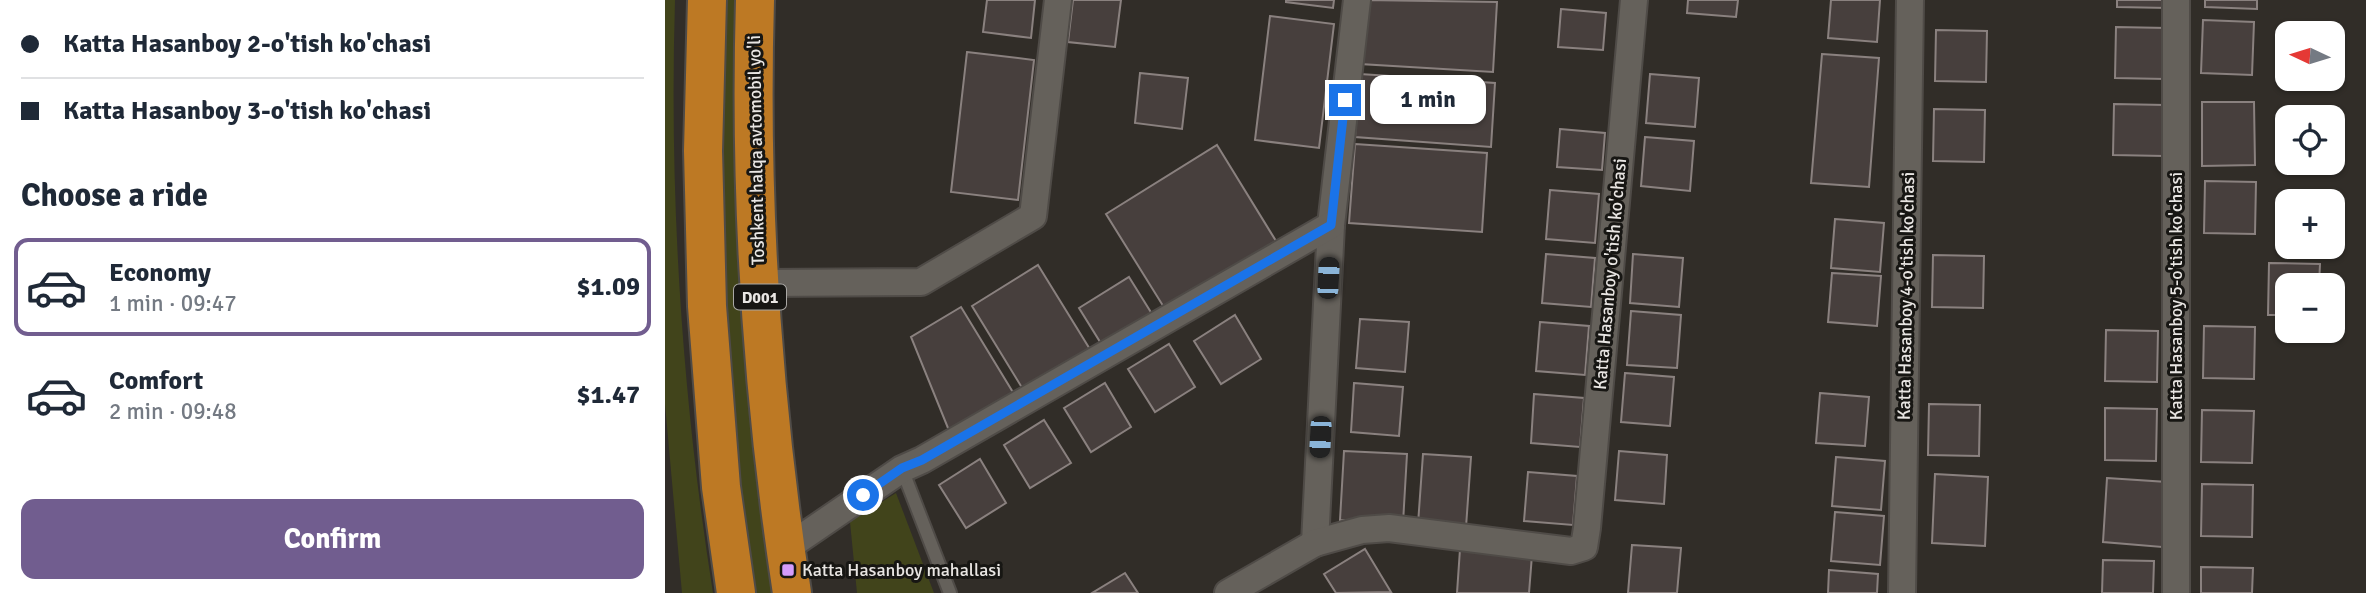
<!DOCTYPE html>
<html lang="en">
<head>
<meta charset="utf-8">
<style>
	:root { --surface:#fff; --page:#f6f6f7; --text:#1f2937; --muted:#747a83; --line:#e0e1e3; --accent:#715d8f }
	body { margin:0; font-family:Signika,sans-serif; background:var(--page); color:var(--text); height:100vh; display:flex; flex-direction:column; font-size:26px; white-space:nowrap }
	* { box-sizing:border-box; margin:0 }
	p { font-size:23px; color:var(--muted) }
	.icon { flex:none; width:38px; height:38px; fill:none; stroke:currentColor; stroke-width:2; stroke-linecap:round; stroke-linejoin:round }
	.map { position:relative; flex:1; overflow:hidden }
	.drawer { display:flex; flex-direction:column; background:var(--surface); width:665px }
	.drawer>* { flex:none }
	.banner { display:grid; align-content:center; height:154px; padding:0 21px; background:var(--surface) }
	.needle { width:46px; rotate:274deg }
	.fabs { position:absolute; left:1610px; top:21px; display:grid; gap:14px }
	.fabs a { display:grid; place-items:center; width:70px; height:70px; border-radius:14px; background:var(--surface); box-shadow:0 2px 5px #0004; font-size:35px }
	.end { position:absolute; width:32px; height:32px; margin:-16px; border:9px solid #1a73e8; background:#fff; box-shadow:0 0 0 4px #fff }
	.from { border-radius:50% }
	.bubble { position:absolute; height:49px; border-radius:14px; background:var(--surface); box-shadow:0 2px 5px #0004; font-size:23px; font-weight:700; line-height:49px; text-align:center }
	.car { position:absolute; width:21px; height:42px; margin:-21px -10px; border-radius:9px; box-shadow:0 0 5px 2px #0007; background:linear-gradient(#222 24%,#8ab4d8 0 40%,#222 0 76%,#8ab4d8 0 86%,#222 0) }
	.banner b { display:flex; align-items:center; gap:24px; height:66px; font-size:26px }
	.banner b+b { border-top:2px solid var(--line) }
	.banner i { width:18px; height:18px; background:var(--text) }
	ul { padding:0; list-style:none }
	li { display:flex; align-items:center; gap:21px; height:98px; margin:0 14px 10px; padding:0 7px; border:4px solid transparent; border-radius:14px }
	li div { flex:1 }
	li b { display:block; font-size:26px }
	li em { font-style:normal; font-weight:700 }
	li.selected { border-color:var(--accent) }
	li>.icon { width:63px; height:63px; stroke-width:1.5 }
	h2 { padding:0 21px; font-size:32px; line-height:84px }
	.primary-button { display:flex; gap:14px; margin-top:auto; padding:14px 21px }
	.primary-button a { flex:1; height:80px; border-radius:14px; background:var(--accent); color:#fff; font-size:28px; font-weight:700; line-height:80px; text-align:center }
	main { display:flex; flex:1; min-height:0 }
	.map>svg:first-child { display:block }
	.green { fill:#41441b }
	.building { fill:#473f3d; stroke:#8a817f; stroke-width:2 }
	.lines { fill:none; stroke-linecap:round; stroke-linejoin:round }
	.lane-casing { stroke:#4f4b47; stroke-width:16 }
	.street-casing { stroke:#4f4b47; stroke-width:30 }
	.highway-casing { stroke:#4f4b47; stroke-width:42 }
	.lane { stroke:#65615b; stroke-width:12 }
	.street { stroke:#65615b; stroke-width:26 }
	.highway { stroke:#bd7924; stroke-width:38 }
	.route { stroke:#1a73e8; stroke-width:9 }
	.poi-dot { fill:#d59cfb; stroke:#171613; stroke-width:2.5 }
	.labels { text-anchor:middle; stroke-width:6; stroke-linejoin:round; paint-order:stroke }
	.shield { fill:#171613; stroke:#aaa8a5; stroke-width:2 }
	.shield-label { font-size:16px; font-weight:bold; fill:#e9e6e3 }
	.street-label { font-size:18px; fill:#e9e6e3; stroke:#171613 }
	.poi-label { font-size:18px; fill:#e9e6e3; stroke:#171613; text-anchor:start }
</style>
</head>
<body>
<main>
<section class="drawer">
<div class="banner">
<b><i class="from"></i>Katta Hasanboy 2-o'tish ko'chasi</b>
<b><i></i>Katta Hasanboy 3-o'tish ko'chasi</b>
</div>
<h2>Choose a ride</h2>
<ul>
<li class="selected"><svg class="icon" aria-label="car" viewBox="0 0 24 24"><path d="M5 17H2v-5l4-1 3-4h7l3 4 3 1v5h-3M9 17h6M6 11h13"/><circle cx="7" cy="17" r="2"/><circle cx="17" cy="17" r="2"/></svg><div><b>Economy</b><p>1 min · 09:47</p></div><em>$1.09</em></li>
<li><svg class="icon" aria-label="car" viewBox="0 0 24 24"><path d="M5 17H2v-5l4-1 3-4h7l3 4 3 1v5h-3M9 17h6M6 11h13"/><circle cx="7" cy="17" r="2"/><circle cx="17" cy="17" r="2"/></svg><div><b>Comfort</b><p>2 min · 09:48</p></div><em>$1.47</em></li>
</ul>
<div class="primary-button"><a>Confirm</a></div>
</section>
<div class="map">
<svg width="1701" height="593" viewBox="0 0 1701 593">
	<rect width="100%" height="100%" fill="#312d28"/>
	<g class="green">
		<path d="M0,0h10c-6,197 7,398 38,593h-31l-17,-189z"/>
		<path d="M55,0h16c-7,199 6,397 36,593h-17l-18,-124 -16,-191z"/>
		<polygon points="231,493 269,593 192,593 185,522"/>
	</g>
	<g class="building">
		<polygon points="322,0 370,0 366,38 318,32"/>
		<polygon points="408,0 456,0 450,47 403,42"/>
		<polygon points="621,0 669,0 668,8 621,2"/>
		<polygon points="699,0 832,2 828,72 695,64"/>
		<polygon points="1023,0 1073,0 1071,17 1022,13"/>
		<polygon points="1166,0 1215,0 1212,42 1163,38"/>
		<polygon points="1452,0 1503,0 1503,8 1452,7"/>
		<polygon points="1540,0 1592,0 1592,9 1540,7"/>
		<polygon points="896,9 941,13 938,50 893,47"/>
		<polygon points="605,16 669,24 654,148 590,140"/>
		<polygon points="1538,20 1589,22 1587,75 1536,73"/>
		<polygon points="1451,27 1502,28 1501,79 1450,78"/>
		<polygon points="1271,30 1322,31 1321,82 1270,81"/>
		<polygon points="302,52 369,60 353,200 286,192"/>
		<polygon points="1157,54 1214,58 1204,187 1146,183"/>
		<polygon points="475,73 523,78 517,129 470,123"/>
		<polygon points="695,74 830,83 826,147 690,137"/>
		<polygon points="985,74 1034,78 1030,127 981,123"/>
		<polygon points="1537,102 1589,102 1590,165 1537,166"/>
		<polygon points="1449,104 1500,105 1499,156 1448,155"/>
		<polygon points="1269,109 1320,110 1319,162 1268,161"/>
		<polygon points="895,129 940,133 937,170 892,167"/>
		<polygon points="980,137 1029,141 1025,191 976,186"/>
		<polygon points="690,144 822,153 817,232 684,223"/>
		<polygon points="552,145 611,241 500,309 441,214"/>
		<polygon points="1540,181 1591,182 1590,234 1539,233"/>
		<polygon points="885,190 934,194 930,243 881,239"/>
		<polygon points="1170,219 1219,223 1215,272 1166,268"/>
		<polygon points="881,254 930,258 926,307 877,303"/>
		<polygon points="968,254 1018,258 1014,307 965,303"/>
		<polygon points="1268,255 1319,256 1318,308 1267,307"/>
		<polygon points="1604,263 1655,264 1654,285 1622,285 1622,315 1603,315"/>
		<polygon points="373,265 426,351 359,391 307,306"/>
		<polygon points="1167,273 1216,276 1212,326 1163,322"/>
		<polygon points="464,277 487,314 437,345 414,308"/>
		<polygon points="296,307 349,394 285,433 246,337"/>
		<polygon points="966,311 1016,315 1012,368 962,365"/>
		<polygon points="570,315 596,359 556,384 529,341"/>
		<polygon points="695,319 744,322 740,372 691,368"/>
		<polygon points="875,322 924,326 920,375 871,371"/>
		<polygon points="1539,326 1590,327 1589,379 1538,378"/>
		<polygon points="1441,330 1493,331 1492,382 1440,381"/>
		<polygon points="504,344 530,387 490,412 463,369"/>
		<polygon points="960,373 1009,377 1005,426 956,422"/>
		<polygon points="440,383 466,427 426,452 399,408"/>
		<polygon points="689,383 738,387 734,436 686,432"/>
		<polygon points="1155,393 1204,397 1200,446 1151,443"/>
		<polygon points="869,394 919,398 915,447 866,443"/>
		<polygon points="1264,404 1315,405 1314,456 1263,455"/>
		<polygon points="1440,408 1492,409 1491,461 1440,460"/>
		<polygon points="1537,410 1589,411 1587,463 1536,462"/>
		<polygon points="379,420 406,463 365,488 339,445"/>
		<polygon points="679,451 742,454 738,523 675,520"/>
		<polygon points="954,451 1002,455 999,504 950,500"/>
		<polygon points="758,454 806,457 801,527 753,524"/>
		<polygon points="1171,457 1220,461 1216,510 1167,506"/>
		<polygon points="315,459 341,503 301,528 274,485"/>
		<polygon points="863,472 912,476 908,525 859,521"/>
		<polygon points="1270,474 1323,477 1320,546 1267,543"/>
		<polygon points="1442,478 1502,482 1497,547 1438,542"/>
		<polygon points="1537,484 1588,485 1587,537 1536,536"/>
		<polygon points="1170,512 1219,516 1215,565 1166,561"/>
		<polygon points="967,545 1016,548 1012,593 963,593"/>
		<polygon points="700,549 726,592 671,593 659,574"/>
		<polygon points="795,549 867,555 864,593 792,593"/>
		<polygon points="1438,560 1489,561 1488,593 1437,593"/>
		<polygon points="1536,567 1588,568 1587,593 1536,593"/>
		<polygon points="1164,570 1213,574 1212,593 1163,593"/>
		<polygon points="460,573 473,593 427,593"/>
	</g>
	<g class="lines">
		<g class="lane-casing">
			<polyline id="lane" points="237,469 285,593"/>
		</g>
		<g class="street-casing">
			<g id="street">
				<polyline points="94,283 256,282 368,216 393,0"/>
				<polyline points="650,543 666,225 692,0"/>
				<polyline points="120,549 237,469 257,460 666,225"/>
				<polyline points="563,593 650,543 697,530 724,528 906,551 919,547 922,528 969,0"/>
				<polyline points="1237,593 1245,0"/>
				<polyline points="1511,593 1511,0"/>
			</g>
		</g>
		<g class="highway-casing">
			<g id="highway">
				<polyline points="42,0 38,151 42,306 56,487 71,593"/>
				<path d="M90,0c-6,199 7,396 37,593"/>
			</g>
		</g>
		<use href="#lane" class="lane"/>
		<use href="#street" class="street"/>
		<use href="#highway" class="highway"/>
	</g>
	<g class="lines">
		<polyline class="route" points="198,495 237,468 257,460 666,225 680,100"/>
	</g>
	<rect class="poi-dot" x="116" y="563" width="14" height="14" rx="3.5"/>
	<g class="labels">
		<rect class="shield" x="69" y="284.5" width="52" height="25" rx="5"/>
		<g class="shield-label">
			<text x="95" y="303">D001</text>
		</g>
		<g class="street-label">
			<text transform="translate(91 150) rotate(-91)" y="6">Toshkent halqa avtomobil yo'li</text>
			<text transform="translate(945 274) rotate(-85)" y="6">Katta Hasanboy o'tish ko'chasi</text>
			<text transform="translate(1241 296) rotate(-89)" y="6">Katta Hasanboy 4-o'tish ko'chasi</text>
			<text transform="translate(1511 296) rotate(-90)" y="6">Katta Hasanboy 5-o'tish ko'chasi</text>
		</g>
		<g class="poi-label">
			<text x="137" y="576">Katta Hasanboy mahallasi</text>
		</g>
	</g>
</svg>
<div class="fabs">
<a><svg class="needle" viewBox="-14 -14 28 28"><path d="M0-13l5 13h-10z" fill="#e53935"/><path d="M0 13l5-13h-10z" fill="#747a83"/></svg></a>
<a><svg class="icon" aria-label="locate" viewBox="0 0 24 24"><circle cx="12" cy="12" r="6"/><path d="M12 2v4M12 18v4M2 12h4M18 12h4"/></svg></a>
<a>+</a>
<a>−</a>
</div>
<i class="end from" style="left:198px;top:495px"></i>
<i class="end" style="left:680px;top:100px"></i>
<div class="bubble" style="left:705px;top:75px;width:116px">1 min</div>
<i class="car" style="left:663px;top:278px;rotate:3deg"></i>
<i class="car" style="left:655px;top:437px;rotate:183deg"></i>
</div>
</main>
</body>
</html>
